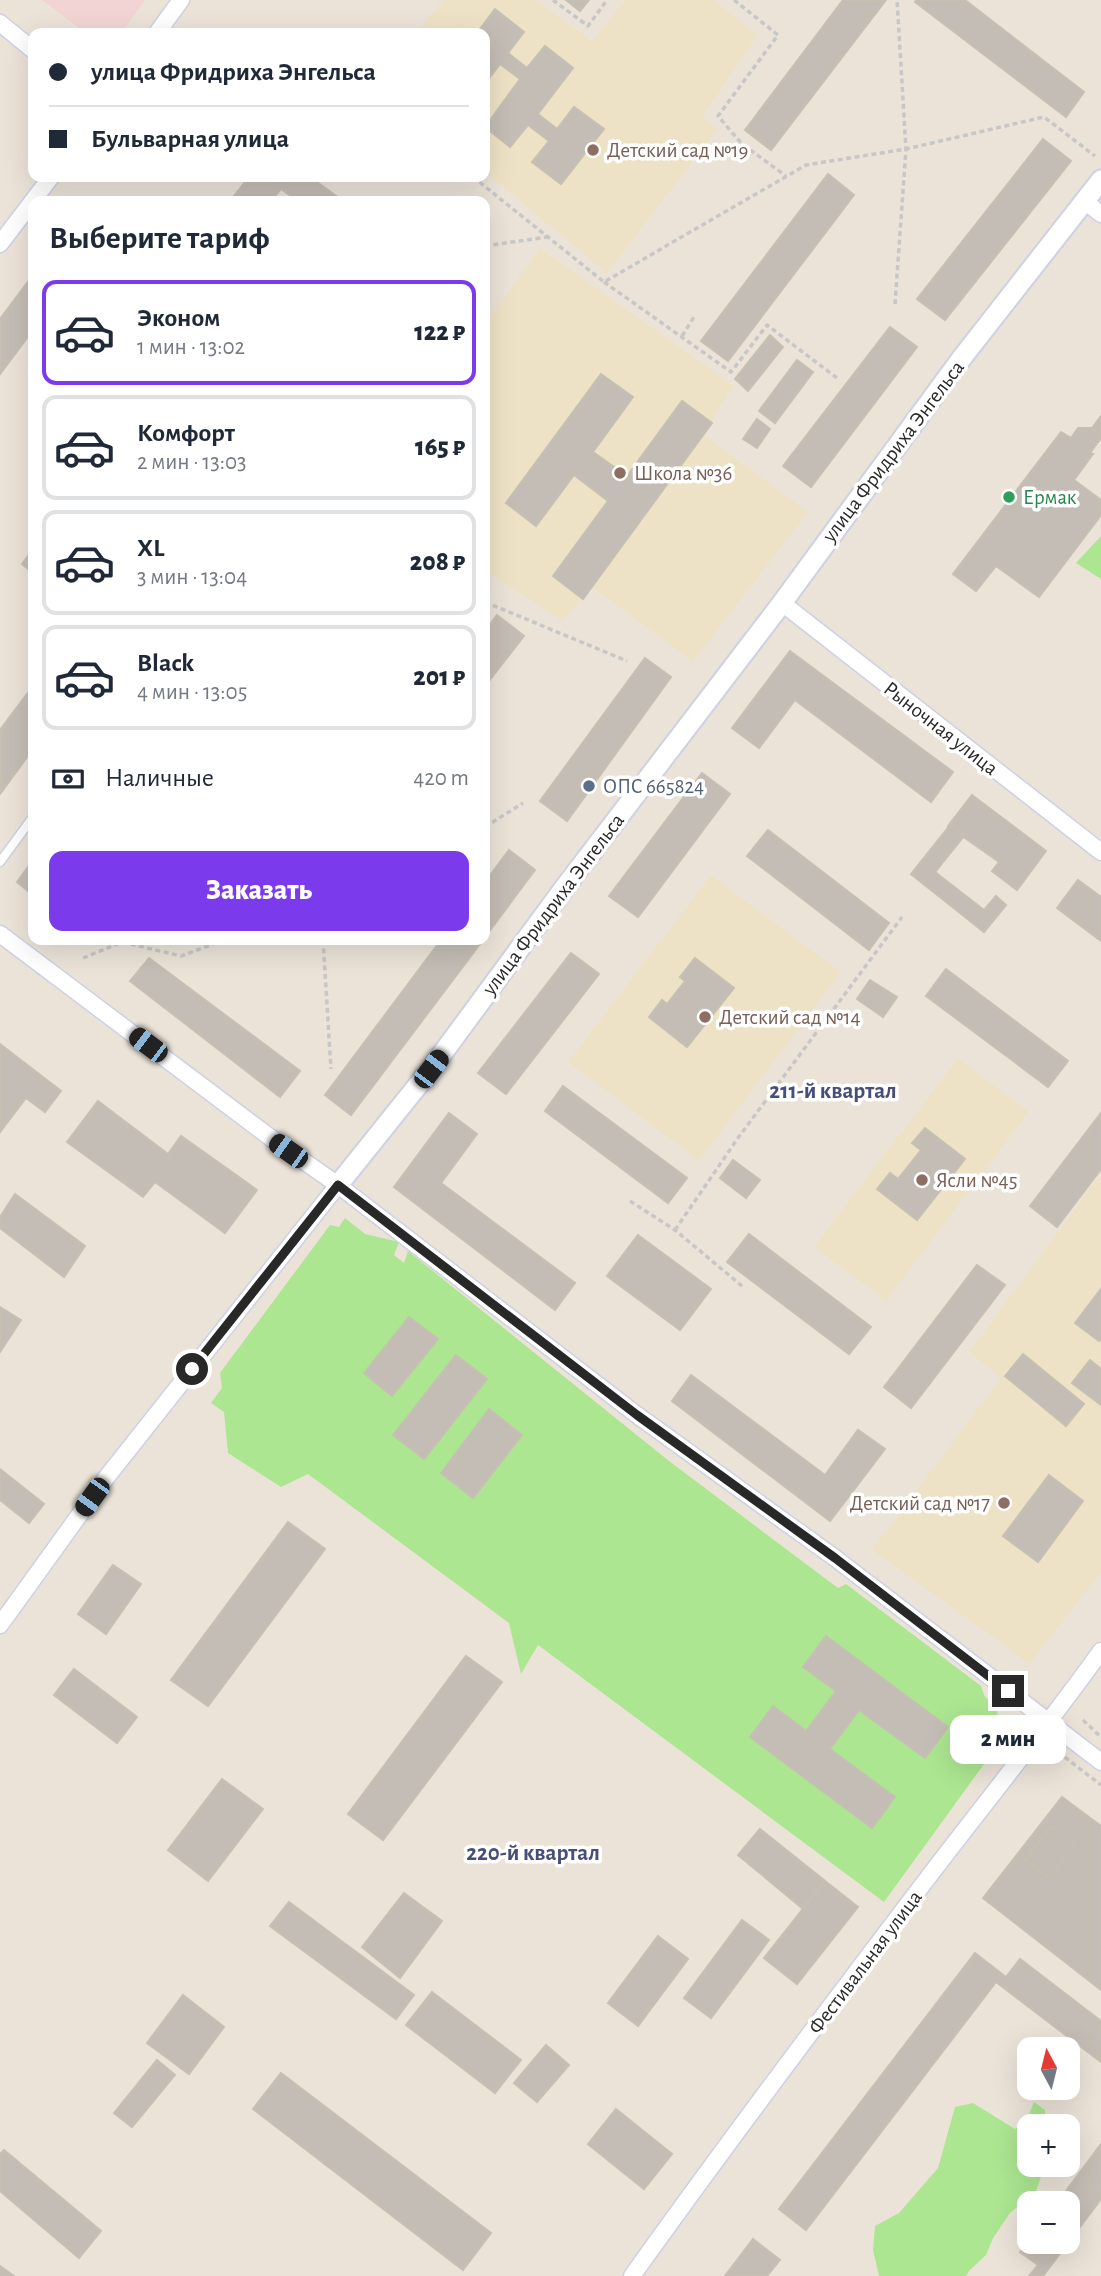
<!DOCTYPE html>
<html lang="ru">
<head>
<meta charset="utf-8">
<style>
	:root { --surface:#fff; --page:#f2f2f3; --text:#1f2937; --muted:#747a83; --line:#e0e1e3; --accent:#7c3aed }
	body { margin:0; font-family:"Alegreya Sans",sans-serif; background:var(--page); color:var(--text); height:100vh; display:flex; flex-direction:column; font-size:26px; white-space:nowrap }
	* { box-sizing:border-box; margin:0 }
	p { font-size:23px; color:var(--muted) }
	.icon { flex:none; width:38px; height:38px; fill:none; stroke:currentColor; stroke-width:2; stroke-linecap:round; stroke-linejoin:round }
	.map { position:relative; flex:1; overflow:hidden }
	.details { position:absolute; left:28px; top:196px; width:462px; height:749px; display:flex; flex-direction:column; background:var(--surface); border-radius:14px; box-shadow:0 7px 28px #0002 }
	.details>* { flex:none }
	.hud { position:absolute; left:28px; top:28px; width:462px; height:154px; border-radius:14px; box-shadow:0 7px 28px #0002; display:grid; align-content:center; height:154px; padding:0 21px; background:var(--surface) }
	.needle { width:46px; rotate:353deg }
	.tools { position:absolute; left:1017px; top:2037px; display:grid; gap:14px }
	.tools a { display:grid; place-items:center; width:63px; height:63px; border-radius:14px; background:var(--surface); box-shadow:0 7px 28px #0002; font-size:35px }
	.end { position:absolute; width:32px; height:32px; margin:-16px; border:9px solid #282828; background:#fff; box-shadow:0 0 0 4px #fff }
	.from { border-radius:50% }
	.bubble { position:absolute; height:49px; border-radius:14px; background:var(--surface); box-shadow:0 7px 28px #0002; font-size:23px; font-weight:800; line-height:49px; text-align:center }
	.car { position:absolute; width:21px; height:42px; margin:-21px -10px; border-radius:9px; box-shadow:0 0 5px 2px #0007; background:linear-gradient(#222 24%,#8ab4d8 0 40%,#222 0 76%,#8ab4d8 0 86%,#222 0) }
	.hud b { display:flex; align-items:center; gap:24px; height:66px; font-size:26px }
	.hud b+b { border-top:2px solid var(--line) }
	.hud i { width:18px; height:18px; background:var(--text) }
	ul { padding:0; list-style:none }
	li { display:flex; align-items:center; gap:21px; height:105px; margin:0 14px 10px; padding:0 7px; border:4px solid var(--line); border-radius:14px }
	li div { flex:1 }
	li b { display:block; font-size:26px }
	li em { font-style:normal; font-weight:800 }
	li.active { border-color:var(--accent) }
	li>.icon { width:63px; height:63px; stroke-width:1.5 }
	h2 { padding:0 21px; font-size:32px; line-height:84px }
	.pay { display:flex; align-items:center; gap:18px; height:77px; padding:0 21px; font-size:26px }
	.pay p { margin-inline-start:auto }
	.action { display:flex; gap:14px; margin-top:auto; padding:14px 21px }
	.action a { flex:1; height:80px; border-radius:14px; background:var(--accent); color:#fff; font-size:28px; font-weight:800; line-height:80px; text-align:center }
	.map>svg:first-child { display:block }
	.education { fill:#eee2c6 }
	.medical { fill:#f3d4d5 }
	.green { fill:#ace691 }
	.building { fill:#c3bdb5; stroke:#c6c0b2; stroke-width:2 }
	.lines { fill:none; stroke-linecap:round; stroke-linejoin:round }
	.service-casing { stroke:#cdd1e2; stroke-width:11 }
	.minor-casing { stroke:#cdd1e2; stroke-width:19 }
	.tertiary-casing { stroke:#cdd1e2; stroke-width:23 }
	.path { stroke:#c7c7c7; stroke-width:3.5; stroke-dasharray:5 3.5; stroke-linecap:butt }
	.service { stroke:#fff; stroke-width:8 }
	.minor { stroke:#fff; stroke-width:16 }
	.tertiary { stroke:#fff; stroke-width:19 }
	.route { stroke:#282828; stroke-width:9 }
	.education-dot { fill:#8d6e63; stroke:#fff; stroke-width:2.5 }
	.leisure-dot { fill:#2e9e5b; stroke:#fff; stroke-width:2.5 }
	.service-dot { fill:#5c6f8a; stroke:#fff; stroke-width:2.5 }
	.labels { text-anchor:middle; stroke-width:7; stroke-linejoin:round; paint-order:stroke }
	.education-label { font-size:21px; fill:#785e54; stroke:#fff; text-anchor:start }
	.street-label { font-size:21px; fill:#282828; stroke:#fff }
	.leisure-label { font-size:21px; fill:#27864d; stroke:#fff; text-anchor:start }
	.service-label { font-size:21px; fill:#4e5e75; stroke:#fff; text-anchor:start }
	.neighbourhood-label { font-size:23px; font-weight:bold; fill:#464f7a; stroke:#fff }
</style>
</head>
<body>
<div class="map">
<svg width="1101" height="2276" viewBox="0 0 1101 2276">
	<rect width="100%" height="100%" fill="#ebe3d8"/>
	<g class="education">
		<polygon points="443,0 536,0 592,41 625,0 714,0 758,35 702,117 718,129 607,273 485,172 485,33 416,33"/>
		<polygon points="540,248 733,385 704,435 808,512 693,662 592,587 563,621 485,571 485,324"/>
		<polygon points="711,875 841,972 699,1161 568,1062"/>
		<polygon points="958,1058 1029,1112 886,1301 814,1247"/>
		<polygon points="1101,1174 1101,1572 1030,1664 872,1550 1001,1378 969,1352"/>
	</g>
	<polygon class="medical" points="42,0 145,0 121,33 86,33"/>
	<g class="green">
		<polygon points="1101,536 1101,579 1076,563"/>
		<polygon points="345,1218 365,1234 399,1242 394,1255 404,1263 408,1251 669,1461 838,1588 846,1584 981,1686 985,1697 997,1707 1000,1742 884,1902 538,1645 521,1674 509,1623 308,1474 281,1487 228,1453 224,1412 211,1403 222,1388 220,1373 330,1225 339,1227"/>
		<polygon points="1034,2102 1045,2110 1045,2126 1029,2126 1029,2165 1045,2165 1036,2191 1010,2213 993,2238 986,2255 969,2271 966,2276 879,2276 873,2250 875,2226 899,2213 938,2168 955,2107 973,2103 1015,2129 1027,2119"/>
	</g>
	<g class="building">
		<polygon points="566,0 589,0 580,11"/>
		<polygon points="843,0 886,0 771,150 745,130"/>
		<polygon points="916,0 965,0 1084,92 1066,117 915,2"/>
		<polygon points="495,9 524,32 508,53 527,68 545,46 573,68 538,114 557,129 574,107 604,129 561,184 532,162 549,141 528,125 510,147 485,127 520,79 500,64 485,84 485,33 477,33"/>
		<polygon points="1043,139 1071,161 945,320 917,299"/>
		<polygon points="828,174 854,195 728,361 701,341"/>
		<polygon points="249,177 310,177 343,201 298,201 281,189 271,201 230,201"/>
		<polygon points="33,275 33,330 0,374 0,319"/>
		<polygon points="890,327 917,347 811,487 783,466"/>
		<polygon points="770,335 783,347 748,391 735,379"/>
		<polygon points="797,360 813,372 775,423 759,411"/>
		<polygon points="601,374 633,397 593,452 627,476 682,401 712,423 583,599 553,576 608,501 574,475 536,526 506,503"/>
		<polygon points="1101,416 1101,435 1092,428"/>
		<polygon points="757,419 770,429 757,448 743,439"/>
		<polygon points="1078,428 1092,428 1101,435 1101,438 1090,453 1093,454 1074,480 1101,500 1101,515 1039,597 996,566 976,591 953,574 1061,432 1071,438"/>
		<polygon points="33,549 33,573 22,564"/>
		<polygon points="497,615 524,636 485,686 485,631"/>
		<polygon points="790,651 953,772 931,802 795,700 759,748 732,728"/>
		<polygon points="645,658 671,677 567,821 540,801"/>
		<polygon points="33,686 33,749 0,794 0,730"/>
		<polygon points="702,773 730,794 638,917 609,896"/>
		<polygon points="972,795 1046,851 1017,890 992,871 999,862 948,826"/>
		<polygon points="951,824 964,836 935,872 984,910 996,896 1006,905 984,932 911,874"/>
		<polygon points="768,830 889,923 869,950 747,856"/>
		<polygon points="509,850 535,870 485,937 485,882"/>
		<polygon points="33,860 33,895 17,882"/>
		<polygon points="1078,880 1101,897 1101,941 1057,908"/>
		<polygon points="441,940 483,940 351,1115 325,1095"/>
		<polygon points="571,953 599,974 506,1094 478,1073"/>
		<polygon points="149,958 300,1071 280,1097 130,981"/>
		<polygon points="695,958 734,988 687,1047 649,1017 662,1000 667,1004 685,981 680,977"/>
		<polygon points="946,969 1068,1061 1048,1087 926,996"/>
		<polygon points="870,980 897,997 883,1017 857,999"/>
		<polygon points="0,1044 61,1091 45,1112 26,1098 0,1132"/>
		<polygon points="563,1086 687,1178 668,1203 545,1111"/>
		<polygon points="98,1101 168,1154 181,1136 257,1190 225,1233 155,1182 143,1197 67,1142"/>
		<polygon points="449,1113 477,1134 441,1183 575,1283 555,1310 394,1187"/>
		<polygon points="1101,1113 1101,1169 1057,1227 1030,1206"/>
		<polygon points="925,1128 965,1159 917,1220 877,1189 890,1173 898,1179 921,1150 912,1143"/>
		<polygon points="733,1160 760,1180 746,1198 720,1178"/>
		<polygon points="15,1194 85,1246 64,1277 0,1228 0,1217"/>
		<polygon points="749,1234 871,1327 849,1354 727,1262"/>
		<polygon points="638,1235 711,1289 680,1330 607,1276"/>
		<polygon points="977,1265 1005,1285 911,1408 884,1387"/>
		<polygon points="1101,1289 1101,1339 1099,1341 1075,1323"/>
		<polygon points="0,1307 21,1320 0,1352"/>
		<polygon points="409,1317 438,1339 392,1396 364,1373"/>
		<polygon points="1023,1354 1084,1404 1066,1426 1005,1376"/>
		<polygon points="456,1355 487,1379 424,1459 393,1435"/>
		<polygon points="1090,1360 1101,1369 1101,1405 1072,1383"/>
		<polygon points="691,1375 825,1475 858,1430 885,1449 830,1521 672,1401"/>
		<polygon points="489,1409 522,1435 473,1498 441,1473"/>
		<polygon points="0,1469 44,1504 29,1523 0,1500"/>
		<polygon points="1049,1475 1083,1501 1038,1562 1003,1536"/>
		<polygon points="288,1522 325,1549 208,1706 171,1680"/>
		<polygon points="113,1565 141,1584 106,1634 78,1614"/>
		<polygon points="826,1636 948,1727 925,1758 859,1710 830,1749 895,1797 872,1828 750,1737 773,1706 806,1731 836,1691 803,1667"/>
		<polygon points="466,1656 502,1682 383,1840 348,1814"/>
		<polygon points="74,1669 137,1717 117,1743 54,1695"/>
		<polygon points="222,1779 263,1809 208,1881 168,1850"/>
		<polygon points="1062,1797 1101,1826 1101,1990 983,1898"/>
		<polygon points="1051,1826 1075,1844 1049,1878 1025,1860"/>
		<polygon points="760,1829 825,1881 802,1908 738,1855"/>
		<polygon points="825,1881 858,1907 797,1984 764,1958"/>
		<polygon points="404,1893 442,1921 400,1978 362,1947"/>
		<polygon points="289,1902 414,1995 396,2019 270,1926"/>
		<polygon points="742,1920 769,1940 711,2018 684,1998"/>
		<polygon points="658,1936 688,1959 638,2026 608,2003"/>
		<polygon points="975,1953 1006,1977 1020,1959 1101,2021 1101,2062 996,1982 806,2230 779,2209"/>
		<polygon points="432,1992 521,2060 495,2093 406,2025"/>
		<polygon points="183,1995 224,2027 189,2074 147,2043"/>
		<polygon points="546,2045 569,2065 537,2102 514,2083"/>
		<polygon points="157,2060 175,2075 132,2127 114,2113"/>
		<polygon points="281,2073 491,2233 463,2270 253,2109"/>
		<polygon points="616,2109 672,2154 644,2189 588,2144"/>
		<polygon points="1101,2144 1101,2199 1043,2276 1029,2276 1038,2265 1020,2252 1029,2240 1068,2242 1068,2203 1057,2203"/>
		<polygon points="4,2150 101,2231 79,2258 0,2191 0,2154"/>
		<polygon points="753,2239 780,2260 767,2276 725,2276"/>
		<polygon points="0,2266 14,2276 0,2276"/>
	</g>
	<g class="lines">
		<g class="service-casing">
			<polyline id="service" points="0,862 33,817"/>
		</g>
		<g class="minor-casing">
			<g id="minor">
				<polyline points="0,23 33,50"/>
				<polyline points="157,33 181,0"/>
				<polyline points="1084,201 1101,214"/>
				<polyline points="0,244 51,177"/>
				<polyline points="782,603 1101,852"/>
				<polyline points="0,934 275,1141 338,1185 637,1415 835,1558 1101,1762"/>
				<polyline points="0,1625 106,1478 338,1185"/>
				<path d="M632,2276c96,-134 195,-266 295,-397 58,-76 118,-150 174,-228"/>
			</g>
		</g>
		<g class="tertiary-casing">
			<polyline id="tertiary" points="338,1185 431,1069 562,891 782,603 961,359 1101,180"/>
		</g>
		<g class="path">
			<polyline points="553,0 588,26 607,0"/>
			<polyline points="734,0 778,35 718,116 742,144 786,176"/>
			<polyline points="473,177 604,282 806,165 906,149 1044,117 1095,156"/>
			<polyline points="485,246 547,237"/>
			<polyline points="604,282 731,372 767,325 837,378"/>
			<polyline points="895,304 906,149 897,0"/>
			<polyline points="682,336 694,317"/>
			<polyline points="485,602 627,661"/>
			<polyline points="485,827 523,803"/>
			<polyline points="323,940 331,1069"/>
			<polyline points="83,958 122,942 181,956 224,940"/>
			<polyline points="630,1201 675,1230 742,1286"/>
			<polyline points="675,1230 738,1138 902,917"/>
			<polyline points="1083,1720 1101,1737"/>
			<polyline points="1058,1752 1101,1785"/>
		</g>
		<use href="#service" class="service"/>
		<use href="#minor" class="minor"/>
		<use href="#tertiary" class="tertiary"/>
	</g>
	<g class="lines">
		<polyline class="route" points="192,1369 338,1185 637,1415 835,1558 1008,1691"/>
	</g>
	<g class="education-dot">
		<circle cx="593" cy="150" r="7"/>
		<circle cx="620" cy="473" r="7"/>
		<circle cx="705" cy="1017" r="7"/>
		<circle cx="922" cy="1180" r="7"/>
		<circle cx="1004" cy="1503" r="7"/>
	</g>
	<circle class="leisure-dot" cx="1009" cy="497" r="7"/>
	<circle class="service-dot" cx="589" cy="786" r="7"/>
	<g class="labels">
		<g class="education-label">
			<text x="607" y="157">Детский сад №19</text>
			<text x="634" y="480">Школа №36</text>
			<text x="719" y="1024">Детский сад №14</text>
			<text x="936" y="1187">Ясли №45</text>
			<text x="990" y="1510" text-anchor="end">Детский сад №17</text>
		</g>
		<g class="street-label">
			<text transform="translate(893 451) rotate(-53)" y="7">улица Фридриха Энгельса</text>
			<text transform="translate(941 728) rotate(38)" y="7">Рыночная улица</text>
			<text transform="translate(553 904) rotate(-53)" y="7">улица Фридриха Энгельса</text>
			<text transform="translate(865 1962) rotate(-53)" y="7">Фестивальная улица</text>
		</g>
		<g class="leisure-label">
			<text x="1023" y="504">Ермак</text>
		</g>
		<g class="service-label">
			<text x="603" y="793">ОПС 665824</text>
		</g>
		<g class="neighbourhood-label">
			<text x="833" y="1098">211-й квартал</text>
			<text x="533" y="1860">220-й квартал</text>
		</g>
	</g>
</svg>
<div class="tools">
<a><svg class="needle" viewBox="-14 -14 28 28"><path d="M0-13l5 13h-10z" fill="#e53935"/><path d="M0 13l5-13h-10z" fill="#747a83"/></svg></a>
<a>+</a>
<a>−</a>
</div>
<i class="end from" style="left:192px;top:1369px"></i>
<i class="end" style="left:1008px;top:1691px"></i>
<div class="bubble" style="left:950px;top:1715px;width:116px">2 мин</div>
<i class="car" style="left:148px;top:1045px;rotate:307deg"></i>
<i class="car" style="left:431px;top:1069px;rotate:37deg"></i>
<i class="car" style="left:288px;top:1151px;rotate:305deg"></i>
<i class="car" style="left:92px;top:1497px;rotate:216deg"></i>
<div class="hud">
<b><i class="from"></i>улица Фридриха Энгельса</b>
<b><i></i>Бульварная улица</b>
</div>
<section class="details">
<h2>Выберите тариф</h2>
<ul>
<li class="active"><svg class="icon" aria-label="car" viewBox="0 0 24 24"><path d="M5 17H2v-5l4-1 3-4h7l3 4 3 1v5h-3M9 17h6M6 11h13"/><circle cx="7" cy="17" r="2"/><circle cx="17" cy="17" r="2"/></svg><div><b>Эконом</b><p>1 мин · 13:02</p></div><em>122 ₽</em></li>
<li><svg class="icon" aria-label="car" viewBox="0 0 24 24"><path d="M5 17H2v-5l4-1 3-4h7l3 4 3 1v5h-3M9 17h6M6 11h13"/><circle cx="7" cy="17" r="2"/><circle cx="17" cy="17" r="2"/></svg><div><b>Комфорт</b><p>2 мин · 13:03</p></div><em>165 ₽</em></li>
<li><svg class="icon" aria-label="car" viewBox="0 0 24 24"><path d="M5 17H2v-5l4-1 3-4h7l3 4 3 1v5h-3M9 17h6M6 11h13"/><circle cx="7" cy="17" r="2"/><circle cx="17" cy="17" r="2"/></svg><div><b>XL</b><p>3 мин · 13:04</p></div><em>208 ₽</em></li>
<li><svg class="icon" aria-label="car" viewBox="0 0 24 24"><path d="M5 17H2v-5l4-1 3-4h7l3 4 3 1v5h-3M9 17h6M6 11h13"/><circle cx="7" cy="17" r="2"/><circle cx="17" cy="17" r="2"/></svg><div><b>Black</b><p>4 мин · 13:05</p></div><em>201 ₽</em></li>
</ul>
<div class="pay"><svg class="icon" aria-label="cash" viewBox="0 0 24 24"><path d="M3 7h18v10H3z"/><circle cx="12" cy="12" r="2"/></svg>Наличные<p>420 m</p></div>
<div class="action"><a>Заказать</a></div>
</section>
</div>
</body>
</html>
